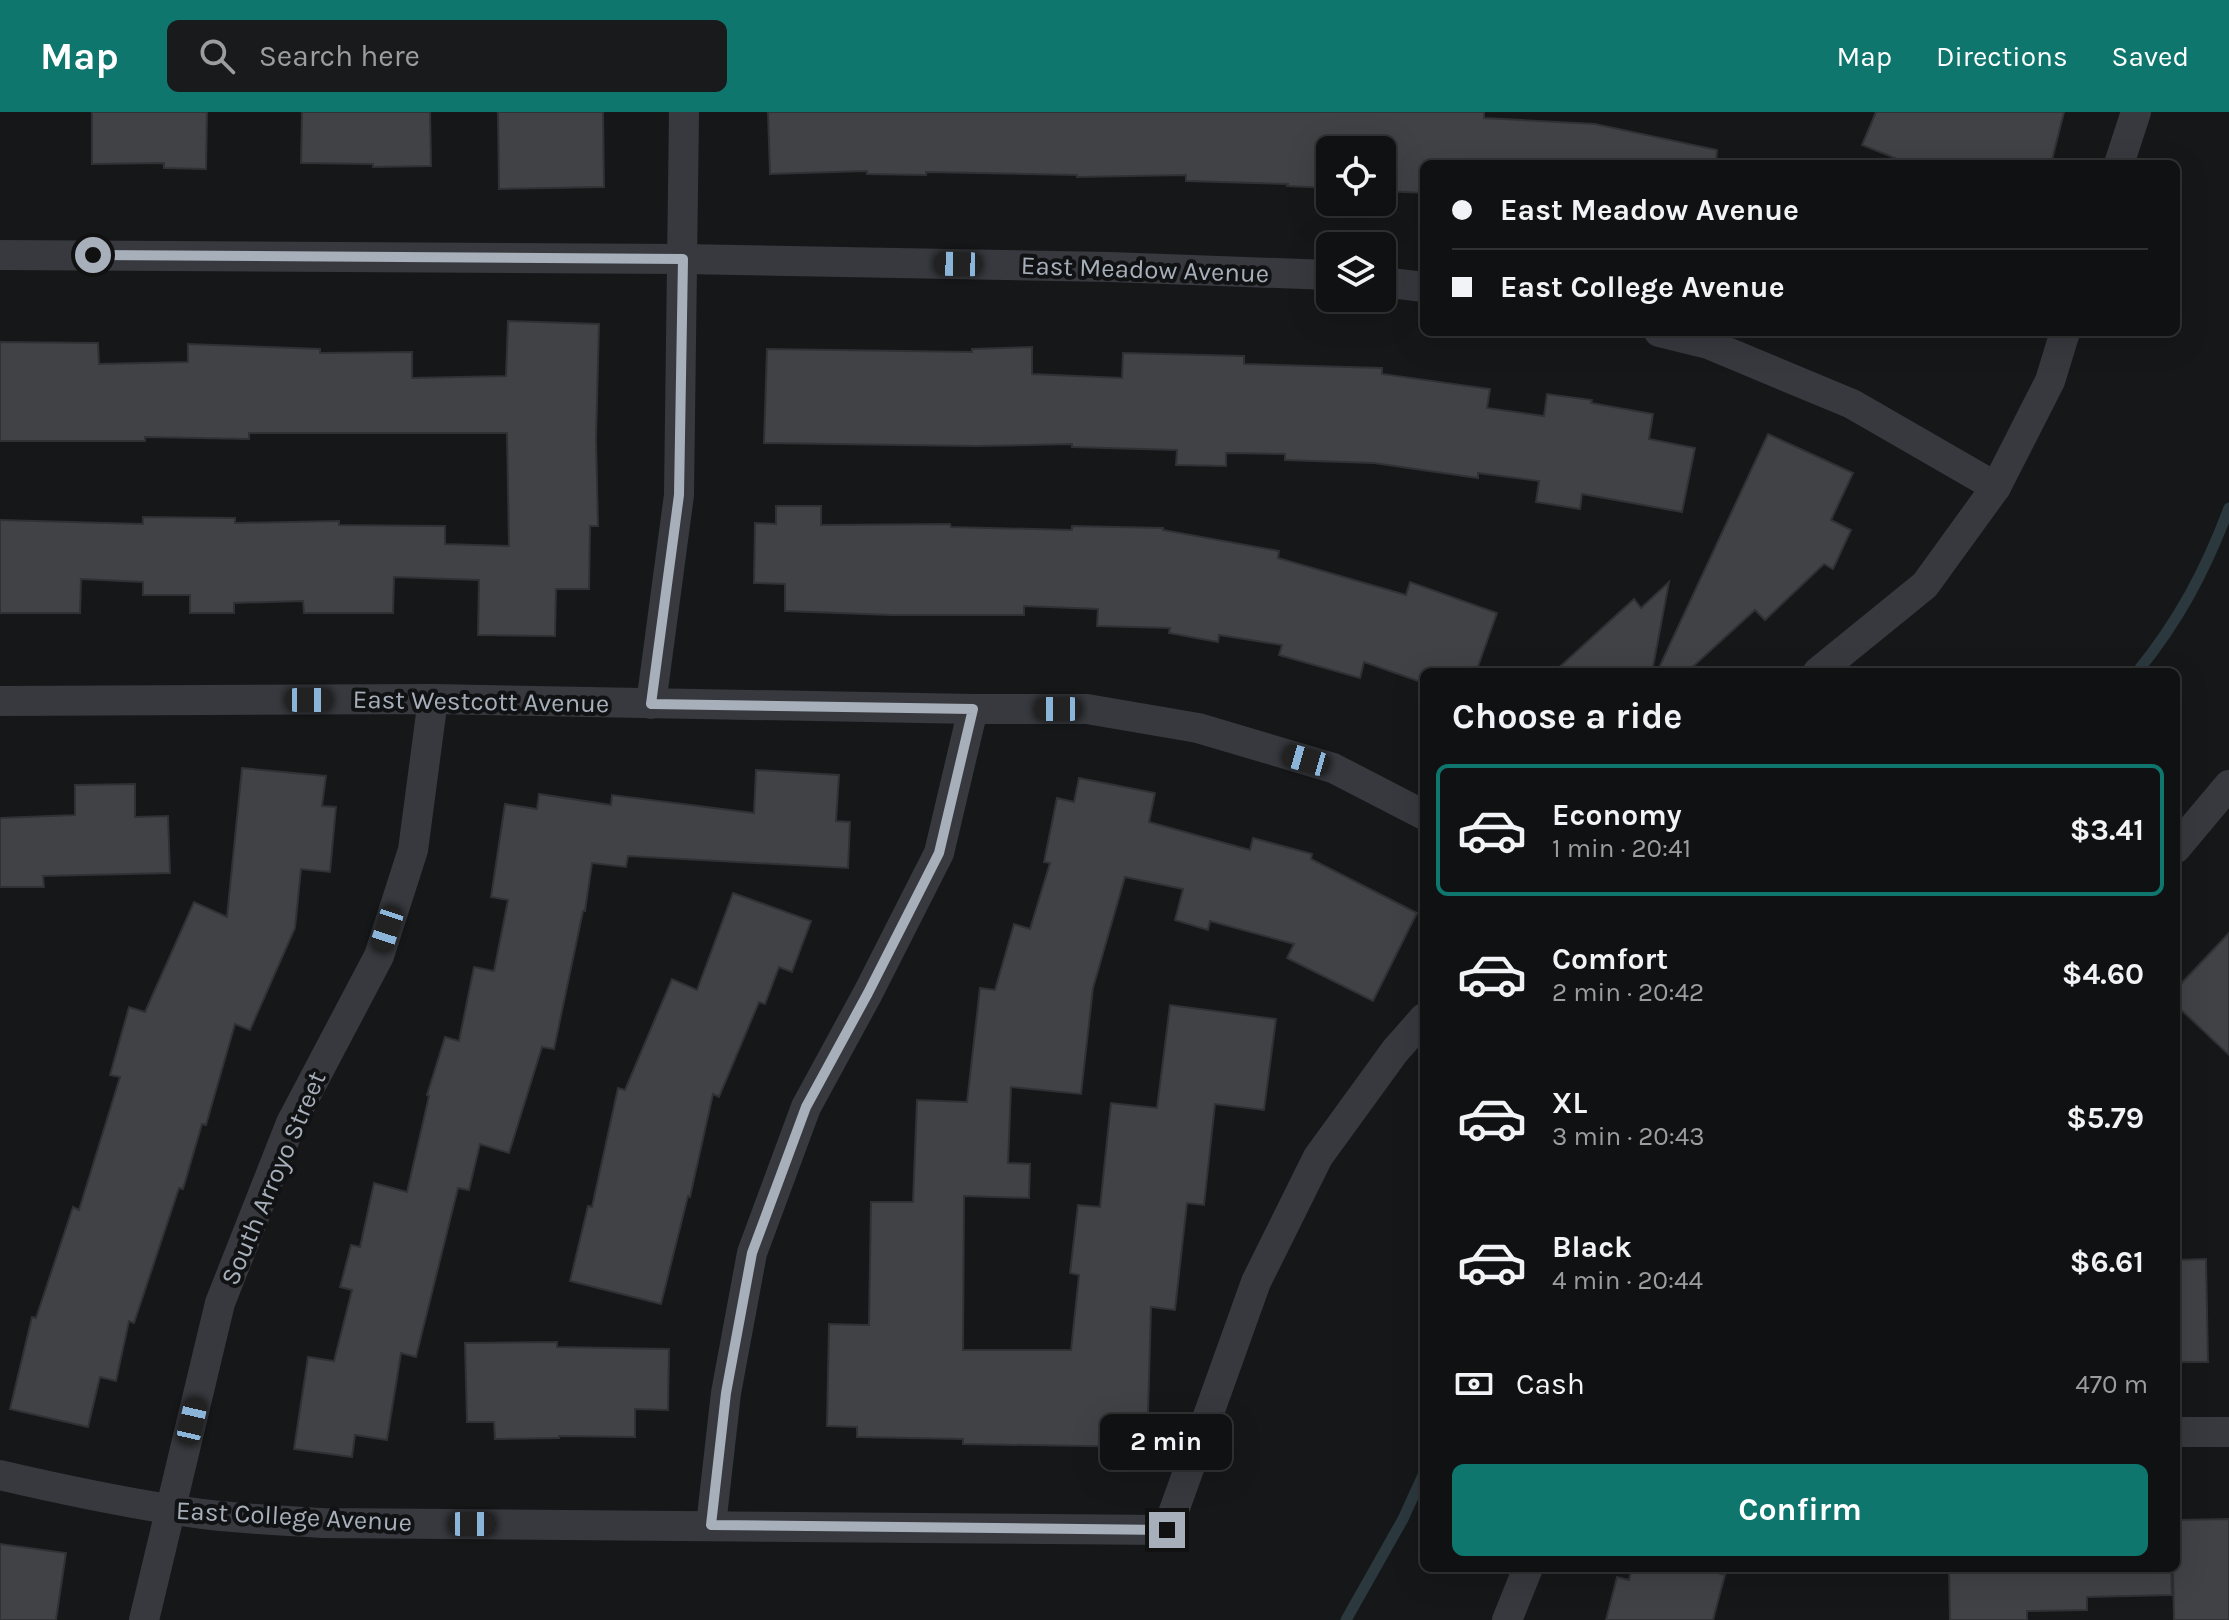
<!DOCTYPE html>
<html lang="en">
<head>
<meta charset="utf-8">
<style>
	:root { --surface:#101113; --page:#191a1c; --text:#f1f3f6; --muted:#9c9da0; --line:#303133; --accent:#0f766e }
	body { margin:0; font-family:Karla,sans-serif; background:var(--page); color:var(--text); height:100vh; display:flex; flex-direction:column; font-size:30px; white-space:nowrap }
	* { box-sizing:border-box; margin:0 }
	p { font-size:26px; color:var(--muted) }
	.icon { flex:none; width:44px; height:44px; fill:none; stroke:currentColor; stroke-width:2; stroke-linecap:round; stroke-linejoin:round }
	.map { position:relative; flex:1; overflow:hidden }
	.side { position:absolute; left:1420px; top:556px; width:760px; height:904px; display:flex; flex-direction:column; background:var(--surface); border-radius:12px; box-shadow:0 8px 32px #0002,0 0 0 2px var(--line) }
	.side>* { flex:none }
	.hud { position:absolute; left:1420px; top:48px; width:760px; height:176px; border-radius:12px; box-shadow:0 8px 32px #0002,0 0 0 2px var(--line); display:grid; align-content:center; height:176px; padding:0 32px; background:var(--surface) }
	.buttons { position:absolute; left:1316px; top:24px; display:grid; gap:16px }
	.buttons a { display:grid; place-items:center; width:80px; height:80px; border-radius:12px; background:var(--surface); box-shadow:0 8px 32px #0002,0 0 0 2px var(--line); font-size:40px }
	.end { position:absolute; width:36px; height:36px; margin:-18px; border:10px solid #a7afba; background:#111; box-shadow:0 0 0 4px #111 }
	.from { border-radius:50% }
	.bubble { position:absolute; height:56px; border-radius:12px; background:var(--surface); box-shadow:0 8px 32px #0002,0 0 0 2px var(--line); font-size:26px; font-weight:700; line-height:56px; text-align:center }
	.car { position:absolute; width:24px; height:48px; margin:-24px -12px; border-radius:10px; box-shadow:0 0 6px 2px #0007; background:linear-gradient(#222 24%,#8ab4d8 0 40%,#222 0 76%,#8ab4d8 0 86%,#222 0) }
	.hud b { display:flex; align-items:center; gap:28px; height:76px; font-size:30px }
	.hud b+b { border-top:2px solid var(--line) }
	.hud i { width:20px; height:20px; background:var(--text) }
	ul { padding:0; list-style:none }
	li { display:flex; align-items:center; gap:24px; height:132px; margin:0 16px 12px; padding:0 16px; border:4px solid transparent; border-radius:12px }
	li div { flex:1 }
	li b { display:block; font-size:30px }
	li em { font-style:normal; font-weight:700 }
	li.current { border-color:var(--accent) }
	li>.icon { width:72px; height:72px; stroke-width:1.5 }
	h2 { padding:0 32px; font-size:36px; line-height:96px }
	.pay { display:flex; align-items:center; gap:20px; height:88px; padding:0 32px; font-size:30px }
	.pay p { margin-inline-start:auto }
	.cta { display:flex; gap:16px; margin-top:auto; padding:16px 32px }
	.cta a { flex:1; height:92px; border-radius:12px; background:var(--accent); color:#fff; font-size:32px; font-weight:700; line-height:92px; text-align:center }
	header { display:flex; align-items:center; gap:48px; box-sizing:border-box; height:112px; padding:0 40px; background:var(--accent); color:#fff }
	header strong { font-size:38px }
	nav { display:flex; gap:44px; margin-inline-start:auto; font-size:28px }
	.search { width:560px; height:72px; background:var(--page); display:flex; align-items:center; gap:20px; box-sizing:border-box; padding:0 28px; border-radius:12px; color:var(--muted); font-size:30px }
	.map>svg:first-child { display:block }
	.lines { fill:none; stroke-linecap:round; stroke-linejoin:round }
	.stream { stroke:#2b383e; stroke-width:11 }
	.building { fill:#404246; stroke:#303135; stroke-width:2 }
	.minor { stroke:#37393e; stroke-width:30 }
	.route { stroke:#a7afba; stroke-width:10 }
	.labels { text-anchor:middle; stroke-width:8; stroke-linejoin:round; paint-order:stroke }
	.street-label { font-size:26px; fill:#a7afba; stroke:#111214 }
</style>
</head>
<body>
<header>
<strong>Map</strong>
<div class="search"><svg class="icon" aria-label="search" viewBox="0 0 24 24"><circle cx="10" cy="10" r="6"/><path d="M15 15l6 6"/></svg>Search here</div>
<nav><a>Map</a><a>Directions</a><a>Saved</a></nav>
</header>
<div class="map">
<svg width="2229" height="1508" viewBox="0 0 2229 1508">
	<rect width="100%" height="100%" fill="#161719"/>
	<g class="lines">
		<g class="stream">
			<path d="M2137,560c42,-51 69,-103 92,-164"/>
			<polyline points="1346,1508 1403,1407 1424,1361"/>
		</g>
	</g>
	<g class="building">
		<polygon points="92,0 207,0 206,57 164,56 164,51 92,52"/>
		<polygon points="302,0 430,0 431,54 373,55 373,52 301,51"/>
		<polygon points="498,0 603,0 604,75 499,77"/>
		<polygon points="768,0 1484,0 1484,6 1595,12 1717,38 1716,52 1424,52 1424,81 1382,79 1382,38 1330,38 1330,76 1287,74 1288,72 1186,69 1186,63 1077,65 1077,63 926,60 926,63 867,62 867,59 770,62"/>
		<polygon points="1876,0 2064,0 2051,52 1910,52 1862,33"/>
		<polygon points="508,209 599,212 596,327 598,414 590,414 589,477 556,477 555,524 478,523 479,468 394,465 393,501 304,501 303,489 234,491 234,501 190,501 190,483 143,483 143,470 81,467 80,501 0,501 0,408 143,412 143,405 235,406 235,411 339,409 339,413 445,414 445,432 509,434 507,321 249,321 249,327 145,325 145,329 0,329 0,230 98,231 99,252 188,250 188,232 320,237 320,241 412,240 412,266 506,264"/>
		<polygon points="1032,235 1032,262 1122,266 1123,241 1244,244 1244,252 1382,256 1382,262 1490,277 1487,296 1544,304 1547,282 1592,288 1591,291 1653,302 1649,327 1695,336 1682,400 1582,382 1580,397 1536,390 1539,369 1478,361 1478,366 1374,351 1285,348 1285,342 1226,341 1226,354 1176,353 1177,338 1072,335 1072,332 977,334 764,331 767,237 972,240 972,237"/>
		<polygon points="1768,322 1853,361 1831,408 1851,418 1833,457 1824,452 1765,508 1755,498 1687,560 1657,560"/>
		<polygon points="776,394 821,394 821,413 950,412 951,415 1072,418 1072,414 1163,416 1163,418 1279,439 1278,446 1406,483 1410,470 1497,501 1476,560 1424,560 1424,571 1364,550 1360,566 1279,543 1282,533 1219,523 1218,530 1169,521 1170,516 1097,514 1098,497 1024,494 1024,503 891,503 785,499 785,472 754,471 755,411 776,412"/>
		<polygon points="1669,470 1652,560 1554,560 1634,487 1641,496"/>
		<polygon points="242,656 326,664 322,694 336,695 330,760 301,757 295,816 250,918 235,912 206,1013 202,1012 183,1077 179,1076 134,1211 129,1209 116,1269 100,1265 88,1315 10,1297 32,1205 36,1206 73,1095 79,1098 120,965 110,963 129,895 145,900 194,790 227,805"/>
		<polygon points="756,658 839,663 836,709 850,710 848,756 628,744 626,755 592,751 585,799 583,799 554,937 542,935 509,1041 480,1032 469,1078 458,1076 416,1245 401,1241 387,1328 355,1323 352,1345 294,1337 308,1245 334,1249 352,1178 340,1175 351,1133 360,1135 374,1071 407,1080 429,984 427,983 445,925 459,929 474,855 494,859 508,788 491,785 505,692 537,697 539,682 611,693 612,683 754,701"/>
		<polygon points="1079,666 1155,681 1149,710 1250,738 1253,726 1312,742 1311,747 1417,801 1373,889 1287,846 1294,832 1210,809 1208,818 1175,808 1183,777 1125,765 1093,876 1081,982 1011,975 1008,1051 1030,1052 1029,1086 964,1084 963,1238 1071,1238 1079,1163 1070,1161 1078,1093 1100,1095 1111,991 1157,996 1170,893 1276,907 1264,998 1215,992 1204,1093 1187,1091 1175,1198 1151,1195 1147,1335 963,1332 963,1327 857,1325 857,1315 827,1314 829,1212 869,1213 871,1090 913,1090 917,988 967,990 980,876 995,878 1014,812 1030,817 1050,751 1044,750 1057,686 1074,690"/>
		<polygon points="135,672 135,705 168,704 170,761 43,764 44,775 0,775 0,706 75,703 75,673"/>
		<polygon points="733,781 811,809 792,860 779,855 765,892 759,890 719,985 713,982 690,1085 688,1084 661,1192 570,1169 588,1094 592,1095 618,976 625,978 672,867 697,878"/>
		<polygon points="2229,821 2229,943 2176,893 2176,877"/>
		<polygon points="2206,1147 2208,1250 2176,1250 2176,1148"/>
		<polygon points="557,1230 557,1235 669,1237 668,1298 635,1297 635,1325 559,1324 559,1326 495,1327 494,1310 467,1310 465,1231"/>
		<polygon points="2229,1407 2229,1508 2174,1508 2173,1456 2176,1456 2176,1408"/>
		<polygon points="0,1432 66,1441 56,1508 0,1508"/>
		<polygon points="1632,1456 1697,1456 1725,1463 1713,1508 1606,1508 1617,1465 1629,1468"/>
		<polygon points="1949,1456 2171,1456 2172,1483 2087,1485 2087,1498 2027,1499 2027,1508 1950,1508"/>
	</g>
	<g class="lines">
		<g class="minor">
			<polyline points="2119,52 2136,0"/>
			<polyline points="0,143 683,147 1110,155 1330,163"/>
			<polyline points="1382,170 1424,175"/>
			<polyline points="1659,220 1708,232 1852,292 1996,375"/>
			<polyline points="1818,560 1925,473 1996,375 2050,269 2065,220"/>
			<polyline points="0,589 433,587 973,597 1087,597 1198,616 1333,656 1424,703"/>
			<polyline points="651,592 679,383 684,0"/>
			<polyline points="2176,736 2229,673"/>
			<polyline points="2176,1320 2229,1320"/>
			<path d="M0,1363c56,13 113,25 169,34 51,9 103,11 154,14l844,7 89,-248 62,-125 77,-106 29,-33"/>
			<polyline points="711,1413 726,1281 752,1141 806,995 868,881 939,741 973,597"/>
			<polyline points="144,1508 220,1191 291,1011 379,844 413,738 433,587"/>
			<polyline points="1507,1508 1528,1456"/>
		</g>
	</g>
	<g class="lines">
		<polyline class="route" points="93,143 683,147 679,383 651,592 973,597 939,741 868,881 806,995 752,1141 726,1281 711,1413 1167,1418"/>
	</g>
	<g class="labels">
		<g class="street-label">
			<text transform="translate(1145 157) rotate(2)" y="9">East Meadow Avenue</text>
			<text transform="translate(481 589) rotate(1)" y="9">East Westcott Avenue</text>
			<text transform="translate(273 1066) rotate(-67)" y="9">South Arroyo Street</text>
			<text transform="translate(294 1404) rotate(3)" y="9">East College Avenue</text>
		</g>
	</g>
</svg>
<div class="buttons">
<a><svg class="icon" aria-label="locate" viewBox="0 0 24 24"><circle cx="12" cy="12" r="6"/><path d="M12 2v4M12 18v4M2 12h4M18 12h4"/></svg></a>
<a><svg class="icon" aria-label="layers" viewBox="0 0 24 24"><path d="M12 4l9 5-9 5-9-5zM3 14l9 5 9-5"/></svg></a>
</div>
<i class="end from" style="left:93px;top:143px"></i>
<i class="end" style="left:1167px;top:1418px"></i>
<div class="bubble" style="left:1100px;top:1302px;width:132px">2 min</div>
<i class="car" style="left:958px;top:152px;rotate:271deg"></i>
<i class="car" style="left:309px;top:588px;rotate:90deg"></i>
<i class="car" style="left:1058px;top:597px;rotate:270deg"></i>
<i class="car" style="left:1306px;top:648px;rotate:286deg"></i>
<i class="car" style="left:387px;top:817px;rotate:198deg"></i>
<i class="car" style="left:192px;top:1309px;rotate:13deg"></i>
<i class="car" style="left:472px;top:1412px;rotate:90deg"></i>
<div class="hud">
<b><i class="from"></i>East Meadow Avenue</b>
<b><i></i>East College Avenue</b>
</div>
<section class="side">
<h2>Choose a ride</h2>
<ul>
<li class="current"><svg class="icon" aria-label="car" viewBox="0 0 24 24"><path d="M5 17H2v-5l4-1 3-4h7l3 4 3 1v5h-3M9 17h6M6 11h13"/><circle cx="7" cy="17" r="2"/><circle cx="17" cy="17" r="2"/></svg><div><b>Economy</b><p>1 min · 20:41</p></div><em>$3.41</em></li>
<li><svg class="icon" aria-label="car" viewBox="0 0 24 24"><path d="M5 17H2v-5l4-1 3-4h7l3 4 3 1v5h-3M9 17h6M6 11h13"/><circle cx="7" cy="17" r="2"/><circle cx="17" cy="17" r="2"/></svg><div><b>Comfort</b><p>2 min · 20:42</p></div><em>$4.60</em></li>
<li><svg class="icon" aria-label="car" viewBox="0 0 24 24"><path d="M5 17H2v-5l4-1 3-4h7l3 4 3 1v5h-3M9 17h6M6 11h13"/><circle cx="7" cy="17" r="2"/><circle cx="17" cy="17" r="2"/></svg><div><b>XL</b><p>3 min · 20:43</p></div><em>$5.79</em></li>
<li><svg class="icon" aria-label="car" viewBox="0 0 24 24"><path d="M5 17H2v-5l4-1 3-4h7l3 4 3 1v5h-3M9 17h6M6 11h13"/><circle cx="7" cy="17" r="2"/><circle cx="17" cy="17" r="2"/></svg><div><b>Black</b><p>4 min · 20:44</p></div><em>$6.61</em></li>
</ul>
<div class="pay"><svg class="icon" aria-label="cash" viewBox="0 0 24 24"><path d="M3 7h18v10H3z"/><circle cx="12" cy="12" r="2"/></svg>Cash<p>470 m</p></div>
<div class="cta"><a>Confirm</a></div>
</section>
</div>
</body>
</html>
